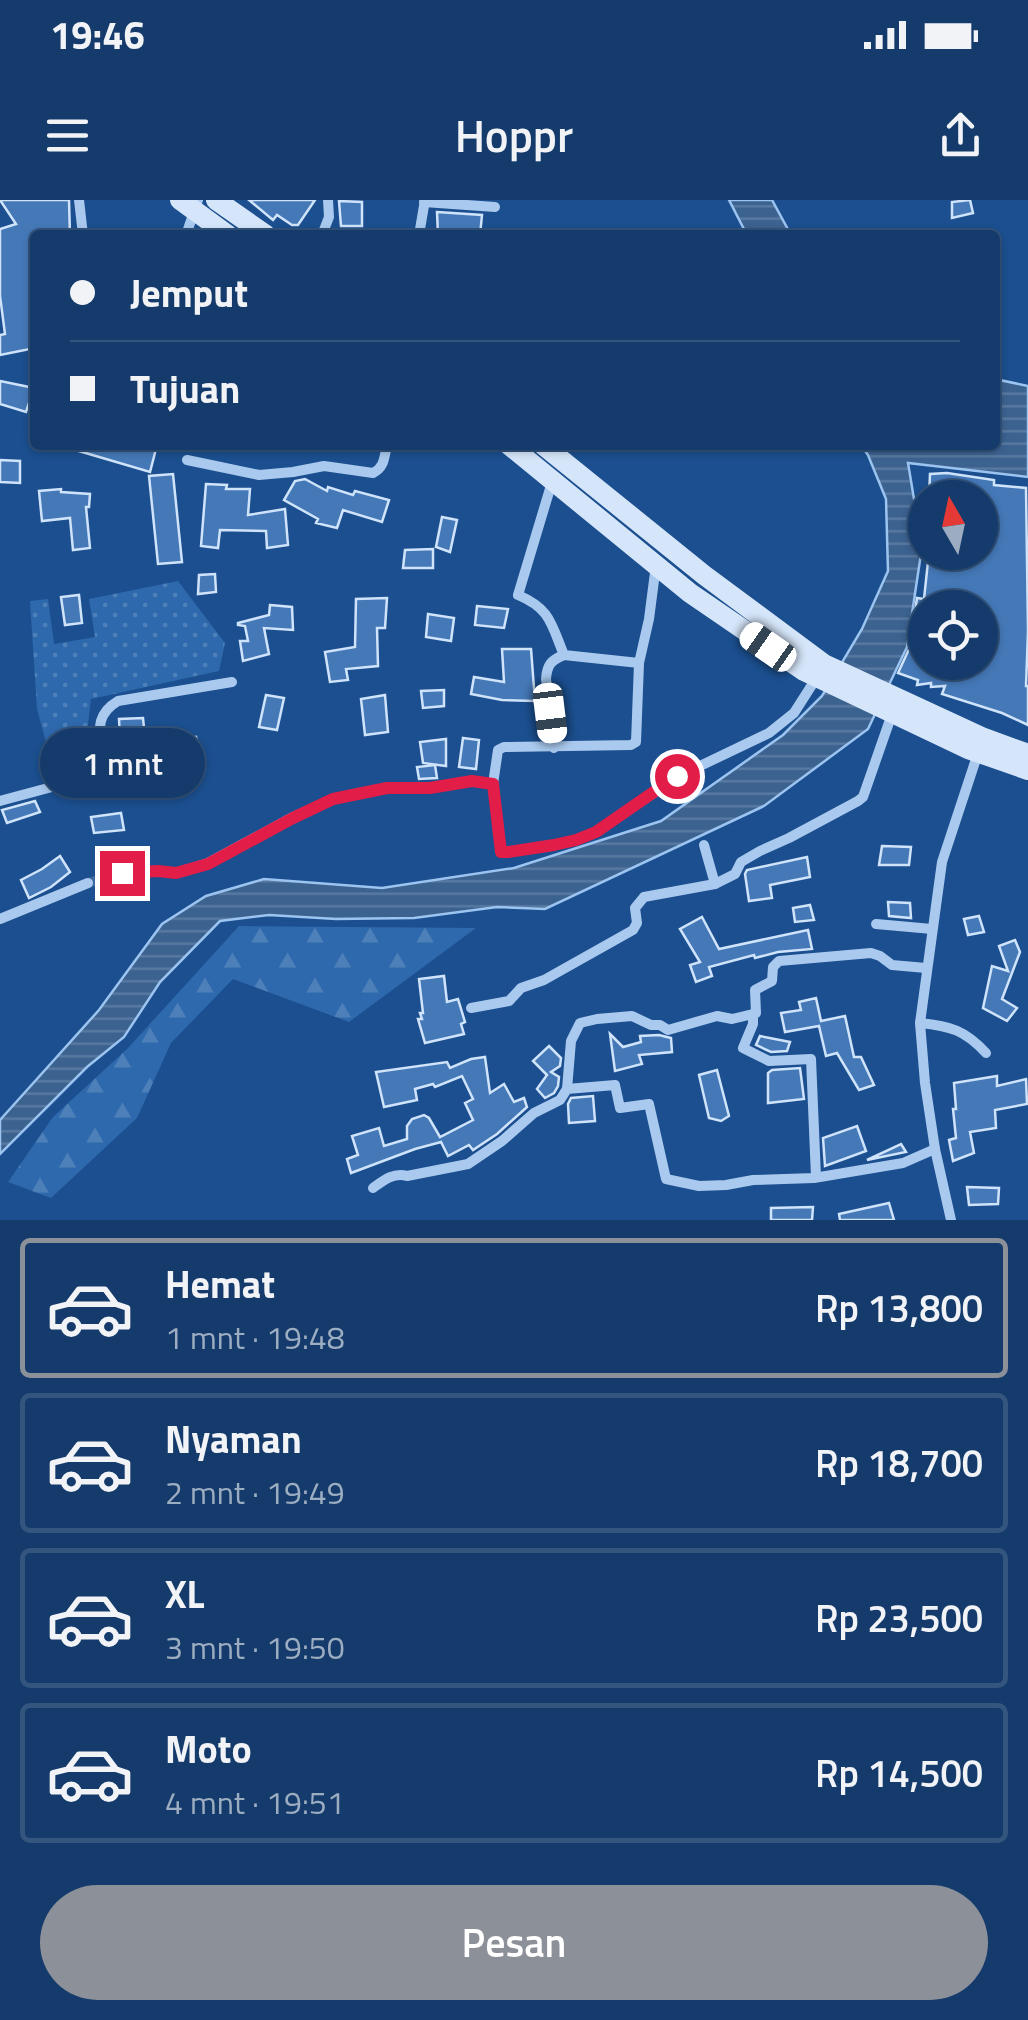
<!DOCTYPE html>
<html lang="id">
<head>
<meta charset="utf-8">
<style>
	:root { --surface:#143b6b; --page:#1d4271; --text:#f1f3f6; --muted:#9dadc1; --line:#33557e; --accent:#8c9099 }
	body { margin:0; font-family:"Titillium Web",sans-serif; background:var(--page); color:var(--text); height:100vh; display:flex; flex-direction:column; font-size:38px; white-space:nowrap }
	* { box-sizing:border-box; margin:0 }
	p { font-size:32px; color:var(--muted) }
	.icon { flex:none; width:55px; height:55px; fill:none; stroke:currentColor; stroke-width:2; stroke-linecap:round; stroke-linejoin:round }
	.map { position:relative; height:1020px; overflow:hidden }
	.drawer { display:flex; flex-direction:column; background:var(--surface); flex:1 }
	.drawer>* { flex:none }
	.banner { position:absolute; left:30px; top:30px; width:970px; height:220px; border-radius:10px; box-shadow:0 2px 8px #0004,0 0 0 2px var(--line); display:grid; align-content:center; height:220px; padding:0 40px; background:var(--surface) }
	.needle { width:65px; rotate:351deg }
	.fabs { position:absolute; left:908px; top:280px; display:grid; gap:20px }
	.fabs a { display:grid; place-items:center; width:90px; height:90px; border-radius:50%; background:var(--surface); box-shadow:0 2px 8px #0004,0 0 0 2px var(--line); font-size:50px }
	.end { position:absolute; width:45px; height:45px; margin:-22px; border:12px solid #e11d48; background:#fff; box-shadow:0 0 0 5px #fff }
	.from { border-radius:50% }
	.bubble { position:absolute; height:70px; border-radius:35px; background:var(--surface); box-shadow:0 2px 8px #0004,0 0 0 2px var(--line); font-size:32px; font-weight:600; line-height:70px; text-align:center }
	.car { position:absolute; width:30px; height:60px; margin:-30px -15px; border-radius:12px; box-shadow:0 0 8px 2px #0007; background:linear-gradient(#fff 24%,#345 0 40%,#fff 0 76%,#345 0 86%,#fff 0) }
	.banner b { display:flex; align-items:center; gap:35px; height:95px; font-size:38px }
	.banner b+b { border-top:2px solid var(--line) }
	.banner i { width:25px; height:25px; background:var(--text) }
	ul { padding:18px 0 0; list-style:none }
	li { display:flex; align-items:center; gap:30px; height:140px; margin:0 20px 15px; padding:0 20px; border:5px solid var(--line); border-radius:10px }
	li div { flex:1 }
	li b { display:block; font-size:38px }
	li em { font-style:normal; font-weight:600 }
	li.active { border-color:var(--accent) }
	li>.icon { width:90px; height:90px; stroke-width:1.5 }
	.action { display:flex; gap:20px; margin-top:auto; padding:20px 40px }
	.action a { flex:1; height:115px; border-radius:60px; background:var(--accent); color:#fff; font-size:40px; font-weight:600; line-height:115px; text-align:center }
	.status { display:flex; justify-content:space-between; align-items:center; height:70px; padding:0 50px; background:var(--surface); direction:ltr }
	.status svg { height:28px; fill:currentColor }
	header { display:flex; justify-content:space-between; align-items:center; height:130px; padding:0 40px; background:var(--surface); font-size:45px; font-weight:600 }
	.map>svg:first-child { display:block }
	.grass { fill:url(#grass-dots) }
	.forest { fill:url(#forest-firs) }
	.water { fill:url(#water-rules); stroke:#9cc4f0; stroke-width:2.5 }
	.building { fill:#4478b7; stroke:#cfe3fa; stroke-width:2.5; fill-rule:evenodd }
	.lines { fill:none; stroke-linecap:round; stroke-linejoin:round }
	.minor-tunnel { stroke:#3d69a0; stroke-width:10; stroke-dasharray:10 5; stroke-linecap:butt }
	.minor { stroke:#a9c9ee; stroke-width:10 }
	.secondary { stroke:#d6e6fa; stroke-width:20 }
	.route { stroke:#e11d48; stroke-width:12 }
</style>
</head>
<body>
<div class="status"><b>19:46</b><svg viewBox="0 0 49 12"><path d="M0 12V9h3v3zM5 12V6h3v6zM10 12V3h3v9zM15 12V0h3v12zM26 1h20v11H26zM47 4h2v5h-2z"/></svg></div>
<header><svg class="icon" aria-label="menu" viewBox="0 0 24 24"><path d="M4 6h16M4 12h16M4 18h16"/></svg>Hoppr<svg class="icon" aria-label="share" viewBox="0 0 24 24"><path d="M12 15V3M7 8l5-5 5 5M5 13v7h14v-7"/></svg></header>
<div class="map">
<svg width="1028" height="1020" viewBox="0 0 1028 1020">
	<defs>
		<pattern id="grass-dots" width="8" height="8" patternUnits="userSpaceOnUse" patternTransform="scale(2.5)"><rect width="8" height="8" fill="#2e69ad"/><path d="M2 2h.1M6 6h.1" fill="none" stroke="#4d80b9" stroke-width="1.8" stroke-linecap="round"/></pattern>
		<pattern id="forest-firs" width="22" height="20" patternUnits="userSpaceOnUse" patternTransform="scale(2.5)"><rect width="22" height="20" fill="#2e69ad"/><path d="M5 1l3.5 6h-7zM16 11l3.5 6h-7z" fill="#4d80b9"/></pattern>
		<pattern id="water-rules" width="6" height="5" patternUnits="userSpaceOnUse" patternTransform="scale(2.5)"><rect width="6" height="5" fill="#3c6290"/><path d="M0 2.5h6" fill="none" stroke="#597aa1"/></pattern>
	</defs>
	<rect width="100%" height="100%" fill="#1b4f8f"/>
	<polygon class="grass" points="178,381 225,443 219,471 91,499 83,565 53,568 37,509 30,401 48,399 54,444 95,437 89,399"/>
	<polygon class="forest" points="239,726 476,728 349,822 233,779 171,843 137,918 51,998 8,982 53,917 128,848"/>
	<g class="water">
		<polygon points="729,0 772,0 791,35 747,35"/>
		<polygon points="995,179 1028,186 1028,277 908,263 922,347 907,447 868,529 764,606 545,709 497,707 414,718 336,719 269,715 220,721 160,782 124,837 87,867 0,954 0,920 99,810 162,724 206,696 264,679 382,688 514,668 661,621 783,535 822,496 862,429 888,371 886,299 868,255 861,245 995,245"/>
	</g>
	<g class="building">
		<polygon points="0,0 69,0 70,35 35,35 35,148 0,155 0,135 5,134 0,96 0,29 16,24"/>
		<polygon points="249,0 315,0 298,25 292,25 277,15 273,20"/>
		<polygon points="970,0 973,13 952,18 952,2"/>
		<polygon points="339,1 362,2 362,26 341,26"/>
		<polygon points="437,12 482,15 480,35 438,35"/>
		<polygon points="0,181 34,188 26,212 0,204"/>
		<polygon points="72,245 157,245 150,272 72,249"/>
		<polygon points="0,260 20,261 20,283 0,282"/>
		<path d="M947,273l47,7v5l32,3 2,143 -2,55h2v39l-26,-12 -60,-19 3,-8 -14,1v-4l-14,2 1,-5 -20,-7 12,-26 7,-49 7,1 5,-47h51v-54h-51l1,-24zM925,404l55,4v54h-55z"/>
		<polygon points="173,274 182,362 158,364 149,276"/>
		<polygon points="305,279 327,291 328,287 353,295 355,291 389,300 382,322 343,310 337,328 316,323 318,319 284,300 295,281"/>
		<polygon points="206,284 227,285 226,289 250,289 248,315 285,309 288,345 267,348 266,331 220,330 218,348 201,346"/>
		<polygon points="61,289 61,292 90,294 89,307 86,307 90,348 73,350 70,318 42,321 39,291"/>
		<polygon points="442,317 457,320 450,352 436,347"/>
		<polygon points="433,349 433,368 403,368 405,350"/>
		<polygon points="215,374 216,392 198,394 199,375"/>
		<polygon points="79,395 82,423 65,425 61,397"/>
		<polygon points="387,398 385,428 377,428 378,466 346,469 348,480 330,482 325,452 355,447 356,399"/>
		<polygon points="270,405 292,407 293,430 264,428 269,454 243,461 240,441 248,441 245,426 238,425 238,423 269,415"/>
		<polygon points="477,406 508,409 504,428 475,425"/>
		<polygon points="428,414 454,418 451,441 426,437"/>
		<polygon points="502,449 531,449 535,501 502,500 471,494 474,477 504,482"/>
		<polygon points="444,490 444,506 423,508 421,491"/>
		<polygon points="266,495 284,498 277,530 259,527"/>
		<polygon points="385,495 388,532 365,535 361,499"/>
		<polygon points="143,518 146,548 177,544 176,540 196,537 201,565 182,567 181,564 148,569 153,586 114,593 112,584 115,539 120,538 119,519"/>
		<polygon points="463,538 479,540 476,569 459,567"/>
		<polygon points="446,539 446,566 423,563 420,542"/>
		<polygon points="435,565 437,578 419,579 417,567"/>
		<polygon points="35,601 40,612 7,623 2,610"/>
		<polygon points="121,613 124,630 94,633 91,617"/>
		<polygon points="882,646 911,647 909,665 879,665"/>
		<polygon points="60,656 70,672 51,687 29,698 21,680 42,669"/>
		<polygon points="807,657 810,677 770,685 772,698 749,701 745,674 747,670"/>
		<polygon points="888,702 910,703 911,718 889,716"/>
		<polygon points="810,705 814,720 795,722 793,708"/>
		<polygon points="979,716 984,732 968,735 964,719"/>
		<polygon points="702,717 719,749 808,730 812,749 778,752 755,758 754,755 709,767 712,776 696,782 690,765 700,762 680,729"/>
		<polygon points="1015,740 1020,752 1002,799 1017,808 1007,821 983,808 992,766 1008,771 999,746"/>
		<polygon points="444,776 447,802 458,799 465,822 461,824 464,834 425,843 418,819 422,819 420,813 423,813 419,779"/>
		<polygon points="816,798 821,821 845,816 854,857 861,857 874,885 859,890 837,853 826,856 819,826 785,832 781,813 801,810 799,802"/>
		<polygon points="610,834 623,847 641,842 640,836 659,835 671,838 672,852 639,855 642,864 615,871"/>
		<polygon points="760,836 790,842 787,851 771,852 756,845"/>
		<polygon points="549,846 561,858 560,866 551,872 559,877 558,886 554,893 545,898 537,889 547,875 533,861"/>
		<polygon points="485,857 490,893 504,884 514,902 524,898 527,907 497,934 473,950 469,945 448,956 441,942 415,949 351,973 347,959 358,955 352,936 379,928 384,946 407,939 407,926 412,919 424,915 429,918 440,937 473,920 465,903 473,899 462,876 435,887 433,884 415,889 417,900 384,907 376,872 447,862 450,868 471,859"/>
		<polygon points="800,868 804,899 768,903 768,873 772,870"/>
		<polygon points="717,870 729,916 721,921 709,918 699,875"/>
		<polygon points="997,876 997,886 1026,879 1027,904 995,910 996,928 970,932 974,953 953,961 949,940 956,938 953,909 956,909 954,883"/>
		<polygon points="593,896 595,921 569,923 568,904 571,898"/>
		<polygon points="857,926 866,951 825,966 823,938"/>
		<polygon points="901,944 906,952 867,960"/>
		<polygon points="967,987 999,988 998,1004 969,1005"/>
		<polygon points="889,1003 894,1020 840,1020 839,1014"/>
		<polygon points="813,1007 812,1020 771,1020 771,1008"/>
	</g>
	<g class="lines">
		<polyline class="minor-tunnel" points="88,683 122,673"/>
		<g class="minor">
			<polyline points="79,0 83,35"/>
			<polyline points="424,2 495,7"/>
			<polyline points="186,35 198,0"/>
			<polyline points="322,35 329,17 328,0"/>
			<polyline points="419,35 425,0"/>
			<path d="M187,260l72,15 34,-3 31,-6 49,7c12,-6 11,-16 14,-28"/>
			<path d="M552,282l-34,113c33,14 33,29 46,60l75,8 10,-44 7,-54"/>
			<polyline points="639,463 636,542 631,545 504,547 498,550 493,584 501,652 508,652 553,645 576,640 596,632 677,577 769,533 794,513 817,477"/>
			<path d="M554,548l-8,-69c1,-14 5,-19 18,-24"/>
			<path d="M0,601l89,-24 12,-7c4,-29 -13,-51 17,-69l114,-19"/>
			<polyline points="704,645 715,684"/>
			<polyline points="122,673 158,671 176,673 208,663 293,617 333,599 387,588 429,588 472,581 493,584"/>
			<polyline points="0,719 88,683"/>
			<polyline points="876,724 932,729"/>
			<polyline points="471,808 509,801 521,788 544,780 633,730 637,723 635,708 644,697 715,684 735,674 741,662 760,651 789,638 858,601 863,597 892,514"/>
			<polyline points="753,814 753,824 743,848 769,861 811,859 816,977"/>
			<path d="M920,823c30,3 45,7 66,30"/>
			<polyline points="567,889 571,841 580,823 597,819 632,816 651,825 660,825 668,830 717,816 732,819 753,814 756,813 755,790 772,781 773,767 779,761 871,753 880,756 892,765 926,768"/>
			<path d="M373,988c11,-8 21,-16 34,-12l61,-12 34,-23 32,-28 26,-13 7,-11 48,-4 5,23 29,-4 17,75 33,7 27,-1 27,-5 61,-2 89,-15 32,-14"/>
			<polyline points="951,1020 935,949 925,883 920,823 942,662 978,553"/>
		</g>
		<g class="secondary">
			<polyline points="180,0 228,35"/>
			<polyline points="216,0 266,35"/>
			<polyline points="509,245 690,393 804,471 968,549 1028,570"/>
			<polyline points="543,245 704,375 824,464 984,538 1028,554"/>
		</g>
	</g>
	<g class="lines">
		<polyline class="route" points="122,673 158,671 176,673 208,664 293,618 333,599 387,588 430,588 472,581 493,584 501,652 508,652 554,645 576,640 596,632 677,576"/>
	</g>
</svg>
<div class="fabs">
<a><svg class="needle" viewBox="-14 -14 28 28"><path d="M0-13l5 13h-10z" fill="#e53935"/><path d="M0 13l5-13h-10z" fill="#9dadc1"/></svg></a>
<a><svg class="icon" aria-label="locate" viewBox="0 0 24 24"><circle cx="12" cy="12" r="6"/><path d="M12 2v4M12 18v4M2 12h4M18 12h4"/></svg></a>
</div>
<i class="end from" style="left:677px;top:576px"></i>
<i class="end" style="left:122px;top:673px"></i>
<div class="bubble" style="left:40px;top:528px;width:165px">1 mnt</div>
<i class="car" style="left:768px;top:447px;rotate:305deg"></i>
<i class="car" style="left:550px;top:513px;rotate:173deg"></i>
<div class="banner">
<b><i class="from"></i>Jemput</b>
<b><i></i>Tujuan</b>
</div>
</div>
<section class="drawer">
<ul>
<li class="active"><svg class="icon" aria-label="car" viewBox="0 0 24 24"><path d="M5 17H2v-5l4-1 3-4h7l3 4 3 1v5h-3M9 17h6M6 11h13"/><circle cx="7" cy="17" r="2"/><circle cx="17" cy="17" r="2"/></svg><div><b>Hemat</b><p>1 mnt · 19:48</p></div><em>Rp 13,800</em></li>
<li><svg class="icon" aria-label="car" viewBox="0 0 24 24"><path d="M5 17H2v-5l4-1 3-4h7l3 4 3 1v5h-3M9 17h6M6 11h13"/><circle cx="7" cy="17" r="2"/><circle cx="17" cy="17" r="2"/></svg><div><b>Nyaman</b><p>2 mnt · 19:49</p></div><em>Rp 18,700</em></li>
<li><svg class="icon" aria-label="car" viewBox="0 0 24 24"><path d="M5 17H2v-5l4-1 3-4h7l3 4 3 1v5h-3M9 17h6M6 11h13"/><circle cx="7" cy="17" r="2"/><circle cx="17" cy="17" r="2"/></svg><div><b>XL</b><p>3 mnt · 19:50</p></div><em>Rp 23,500</em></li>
<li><svg class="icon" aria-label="car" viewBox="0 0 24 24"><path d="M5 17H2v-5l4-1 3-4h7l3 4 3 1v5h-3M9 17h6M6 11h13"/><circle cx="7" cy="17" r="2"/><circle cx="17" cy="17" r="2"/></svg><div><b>Moto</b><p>4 mnt · 19:51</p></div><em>Rp 14,500</em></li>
</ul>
<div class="action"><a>Pesan</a></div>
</section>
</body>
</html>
